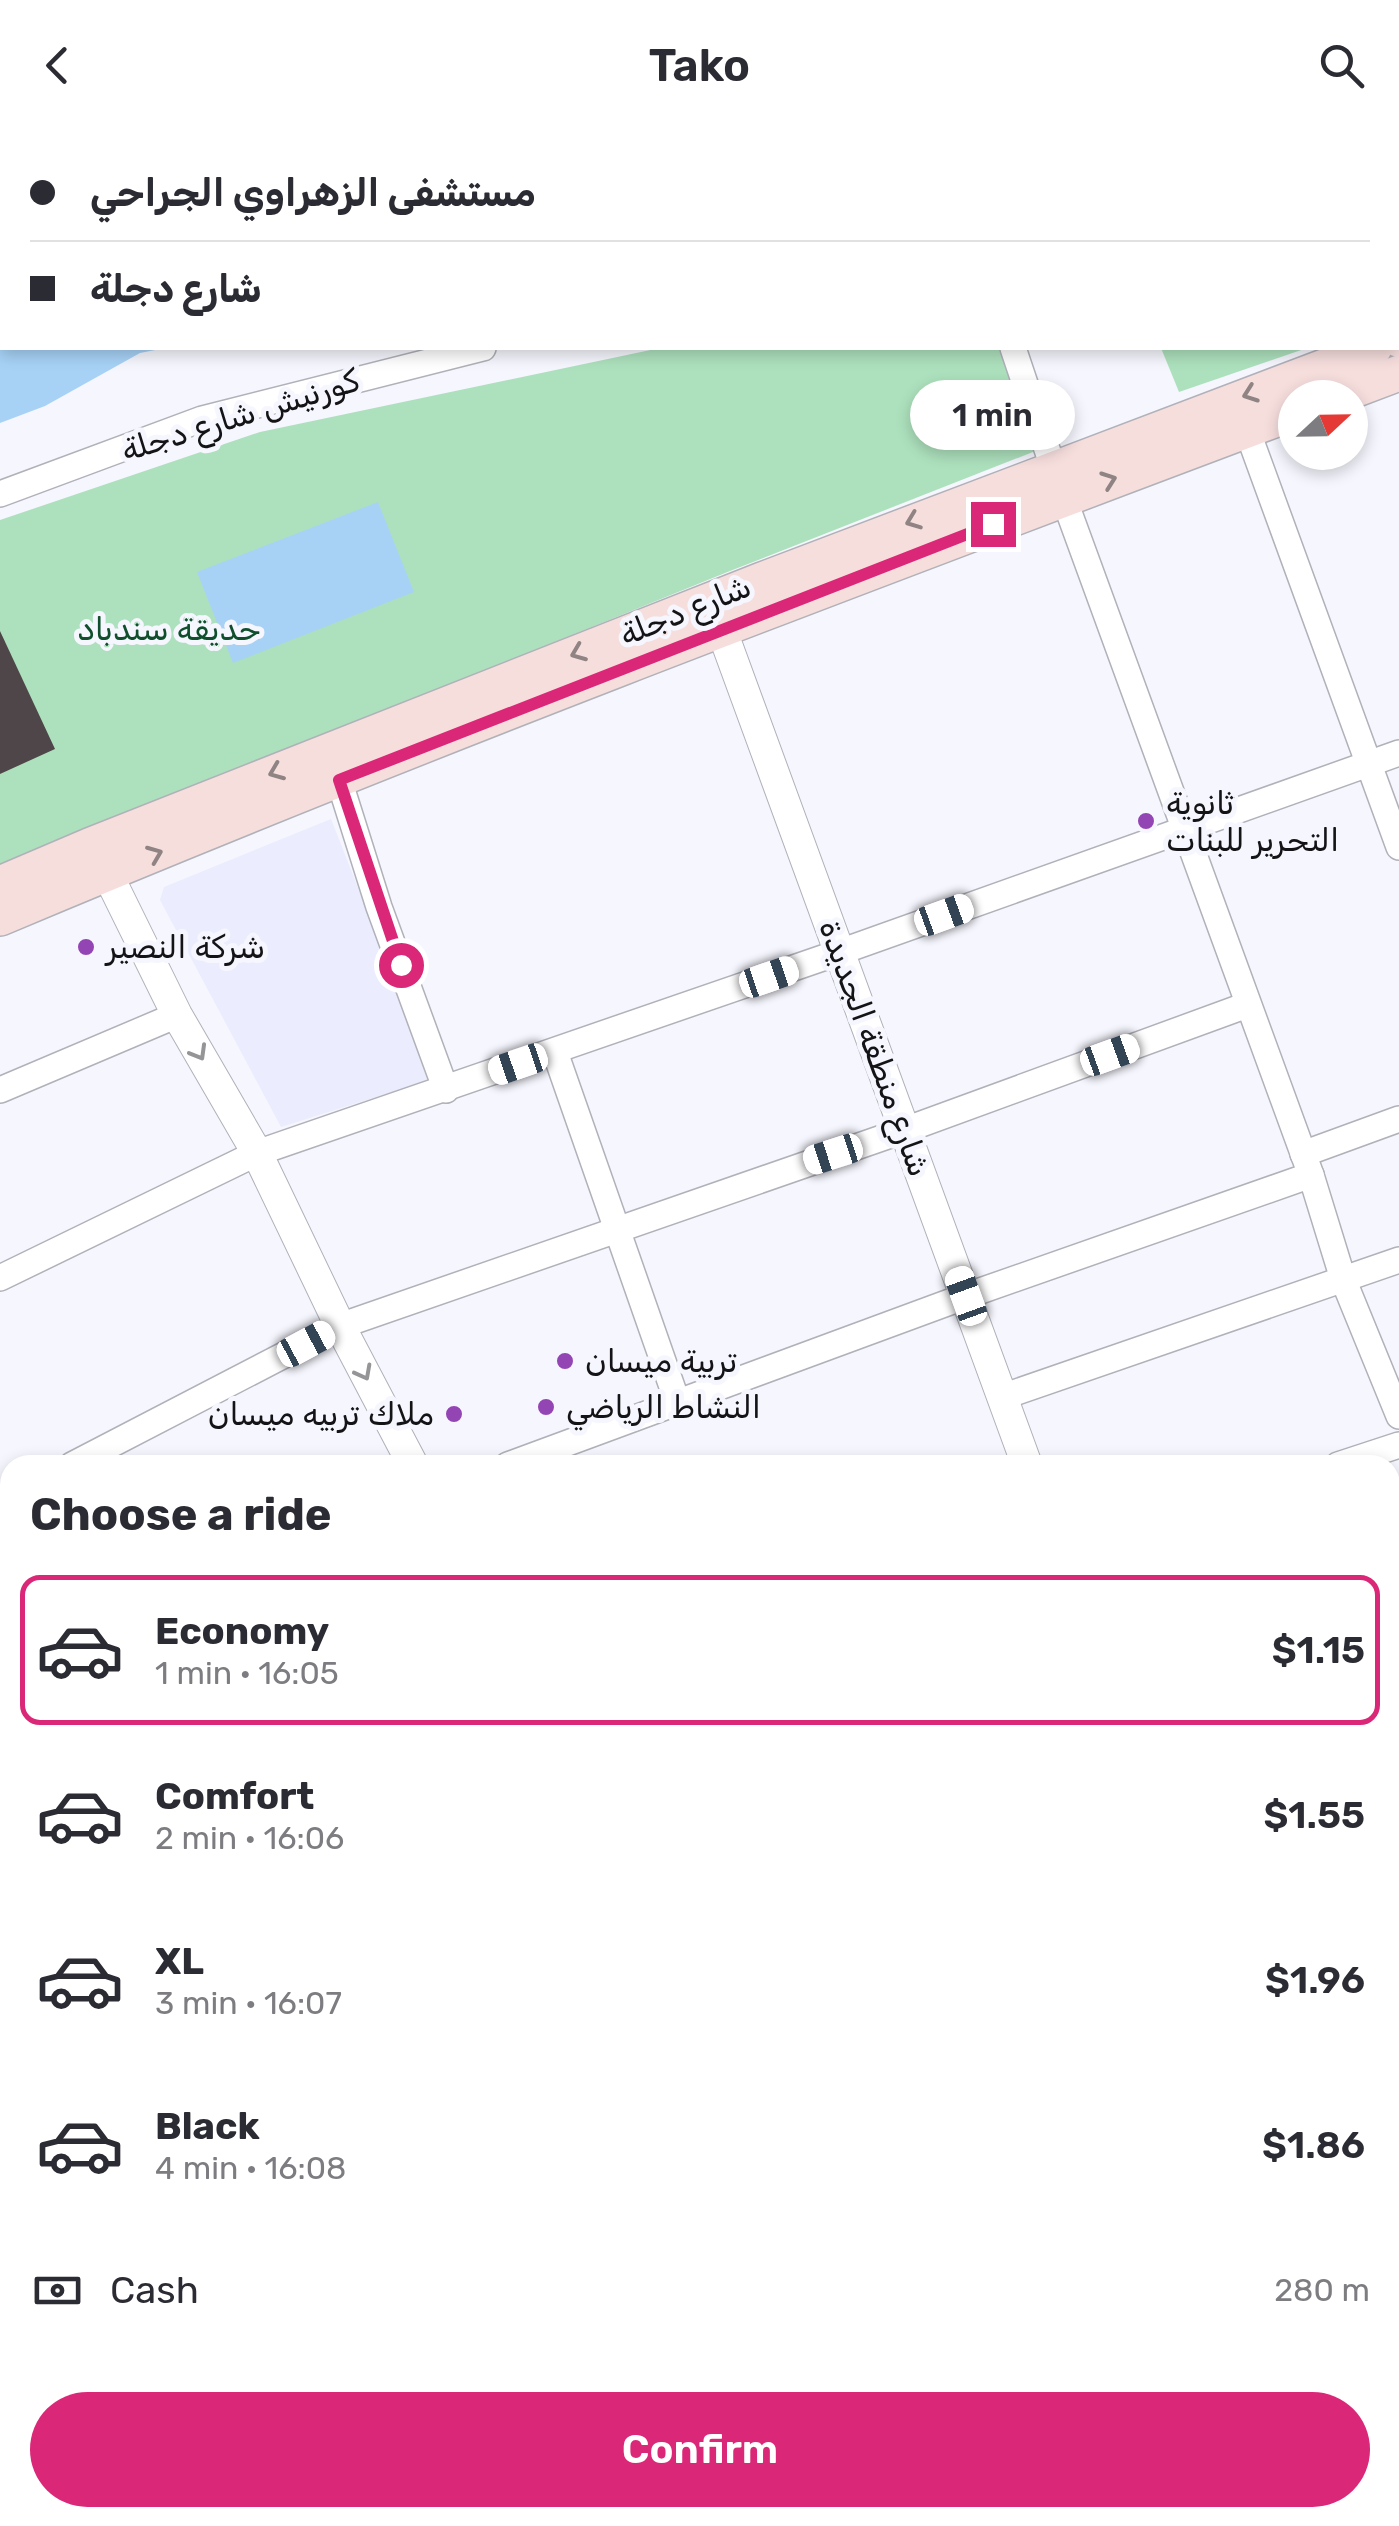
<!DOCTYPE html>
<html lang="en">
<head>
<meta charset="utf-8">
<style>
	:root { --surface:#fff; --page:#f7f7f7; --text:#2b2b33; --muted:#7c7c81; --line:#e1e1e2; --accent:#db2777 }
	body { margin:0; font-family:Rubik,Vazirmatn,sans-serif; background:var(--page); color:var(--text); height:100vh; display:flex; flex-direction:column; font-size:38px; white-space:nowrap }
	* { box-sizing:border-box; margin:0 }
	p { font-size:32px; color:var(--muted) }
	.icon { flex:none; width:55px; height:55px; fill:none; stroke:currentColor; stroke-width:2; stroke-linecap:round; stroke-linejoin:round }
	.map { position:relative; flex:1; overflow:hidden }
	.sheet { position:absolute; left:0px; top:1325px; width:1400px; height:1072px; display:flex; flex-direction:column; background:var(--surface); border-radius:30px 30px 0 0; box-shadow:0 5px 15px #0003 }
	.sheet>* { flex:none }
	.banner { position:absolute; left:0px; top:0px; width:1400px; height:220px; box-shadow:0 5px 15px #0003; display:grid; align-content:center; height:220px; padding:0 30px; background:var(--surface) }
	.needle { width:65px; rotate:68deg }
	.tools { position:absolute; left:1278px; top:250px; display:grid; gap:20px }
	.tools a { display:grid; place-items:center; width:90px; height:90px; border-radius:50%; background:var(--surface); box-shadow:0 5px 15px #0003; font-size:50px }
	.end { position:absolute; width:45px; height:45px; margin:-22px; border:12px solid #db2777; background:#fff; box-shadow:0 0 0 5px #fff }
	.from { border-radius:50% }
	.bubble { position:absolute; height:70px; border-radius:35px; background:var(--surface); box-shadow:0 5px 15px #0003; font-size:32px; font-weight:600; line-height:70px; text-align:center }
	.car { position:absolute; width:30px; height:60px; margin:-30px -15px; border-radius:12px; box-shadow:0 0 8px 2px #0007; background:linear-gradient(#fff 24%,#345 0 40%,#fff 0 76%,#345 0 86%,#fff 0) }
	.banner b { display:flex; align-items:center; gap:35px; height:95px; font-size:38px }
	.banner b+b { border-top:2px solid var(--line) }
	.banner i { width:25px; height:25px; background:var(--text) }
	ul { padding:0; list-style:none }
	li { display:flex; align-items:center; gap:30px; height:150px; margin:0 20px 15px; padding:0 10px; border:5px solid transparent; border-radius:20px }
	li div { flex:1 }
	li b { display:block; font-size:38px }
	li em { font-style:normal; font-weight:600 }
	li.current { border-color:var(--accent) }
	li>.icon { width:90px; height:90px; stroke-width:1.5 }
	h2 { padding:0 30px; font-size:45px; line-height:120px }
	.pay { display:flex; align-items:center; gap:25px; height:110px; padding:0 30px; font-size:38px }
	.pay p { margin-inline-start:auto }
	.action { display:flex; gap:20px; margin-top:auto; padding:20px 30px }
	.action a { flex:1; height:115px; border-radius:60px; background:var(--accent); color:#fff; font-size:40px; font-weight:600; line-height:115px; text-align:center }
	header { display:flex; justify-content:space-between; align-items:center; height:130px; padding:0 30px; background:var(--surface); font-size:45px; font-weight:600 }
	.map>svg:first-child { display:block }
	.built { fill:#ebecfd }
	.green { fill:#ade1bd }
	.water { fill:#a7d2f6 }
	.building { fill:#4f4649 }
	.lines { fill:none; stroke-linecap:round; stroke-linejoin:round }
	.minor-casing { stroke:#b0b1b9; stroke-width:28 }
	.tertiary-casing { stroke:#b0b1b9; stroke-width:32 }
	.secondary-casing { stroke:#b0b1b9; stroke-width:38 }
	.primary-casing { stroke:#d5d5d5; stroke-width:40 }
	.minor { stroke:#fff; stroke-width:25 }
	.tertiary { stroke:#fff; stroke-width:30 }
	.secondary { stroke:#f6dedd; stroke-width:35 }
	.primary { stroke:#edbebb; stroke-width:38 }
	.oneway { stroke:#908384 }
	.oneway2 { stroke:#959597 }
	.route { stroke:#db2777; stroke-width:12 }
	.poi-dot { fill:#9445b4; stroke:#f6f6fe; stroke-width:4 }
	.labels { text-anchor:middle; stroke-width:10; stroke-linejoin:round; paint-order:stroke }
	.street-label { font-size:32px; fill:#141417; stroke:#f6f6fe }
	.park-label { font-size:32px; fill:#104f2c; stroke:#f6f6fe }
	.poi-label { font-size:32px; fill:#141417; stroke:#f6f6fe; text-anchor:start }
</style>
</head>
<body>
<header><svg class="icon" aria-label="back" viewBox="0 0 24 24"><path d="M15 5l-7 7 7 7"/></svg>Tako<svg class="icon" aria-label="search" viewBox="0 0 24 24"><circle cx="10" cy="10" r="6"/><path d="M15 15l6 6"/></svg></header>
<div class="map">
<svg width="1399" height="2396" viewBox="0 0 1399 2396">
	<rect width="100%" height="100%" fill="#f6f6fe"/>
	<polygon class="built" points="331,689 433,949 281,997 160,770 164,757"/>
	<g class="green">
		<polygon points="660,218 999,218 1038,320 730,441 0,737 0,390 260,302"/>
		<polygon points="1161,218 1307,218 1179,262"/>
	</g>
	<g class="water">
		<polygon points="0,0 878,0 2,2 2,218 165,218 140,223 45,276 0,293"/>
		<polygon points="378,372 414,462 233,533 197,442"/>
	</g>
	<polygon class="building" points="0,501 55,619 0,644"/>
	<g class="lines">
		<g class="minor-casing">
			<g id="minor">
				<polyline points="1398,26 1399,26"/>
				<polyline points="1013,218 1053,337"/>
				<polyline points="1247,300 1399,717"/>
				<polyline points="0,364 202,289 483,218"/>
				<polyline points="1063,366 1311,1045 1343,1149 1399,1286"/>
				<polyline points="339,650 379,777 446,960"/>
				<polyline points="555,922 677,1271"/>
				<polyline points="0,960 177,885"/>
				<polyline points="1303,1024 1399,989"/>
				<polyline points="0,1148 257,1023 840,822 1399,623"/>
				<polyline points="1002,1267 1399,1130"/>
				<polyline points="72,1335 340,1196 905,1000 1247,875"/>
				<polyline points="508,1335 966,1166 1311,1045"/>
				<polyline points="1338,1335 1399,1315"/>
				<polyline points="0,1372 10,1367"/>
				<polyline points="1390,1488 1399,1486"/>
				<polyline points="0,1582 10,1581"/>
				<polyline points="1390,1668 1399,1666"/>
				<polyline points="0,1909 10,1903"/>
				<polyline points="0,2068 10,2091"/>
				<polyline points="0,2187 10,2181"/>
				<polyline points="1390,2202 1399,2198"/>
				<polyline points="1390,2234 1399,2251"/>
				<polyline points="0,2318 10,2331"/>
				<polyline points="51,2388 57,2396"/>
				<polyline points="133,2388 136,2396"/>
				<polyline points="1155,2388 1159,2396"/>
				<polyline points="1021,2396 1037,2388"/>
			</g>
		</g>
		<g class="tertiary-casing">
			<g id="tertiary">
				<polyline points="722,501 1027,1335"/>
				<polyline points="107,743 177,885 257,1023 340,1196 413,1335"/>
				<polyline points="1390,1835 1399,1830"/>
				<polyline points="1390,1886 1399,1881"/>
				<polyline points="1390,2358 1399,2385"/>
				<polyline points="343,2396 350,2388"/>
				<polyline points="534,2396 537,2388"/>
			</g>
		</g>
		<g class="secondary-casing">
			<g id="secondary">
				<polyline points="1398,209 1399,208"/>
				<polyline points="1333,268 1399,243"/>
				<polyline points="0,754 89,716 762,450 1374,218"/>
				<path d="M0,788c427,-180 862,-343 1295,-506"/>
			</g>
		</g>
		<g class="primary-casing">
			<g id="primary">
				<polyline points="0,1624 10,1640"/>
				<polyline points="0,1705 10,1721"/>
				<polyline points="450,2388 456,2396"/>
				<polyline points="502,2388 507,2396"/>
			</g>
		</g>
		<use href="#minor" class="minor"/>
		<use href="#tertiary" class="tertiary"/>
		<use href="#secondary" class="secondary"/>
		<use href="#primary" class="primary"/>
	</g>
	<defs><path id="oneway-chevron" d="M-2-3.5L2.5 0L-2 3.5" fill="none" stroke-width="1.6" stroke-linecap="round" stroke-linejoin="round" transform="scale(2.5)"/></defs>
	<g class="oneway">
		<use href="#oneway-chevron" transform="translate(1250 264) rotate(160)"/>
		<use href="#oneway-chevron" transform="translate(1109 350) rotate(-20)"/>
		<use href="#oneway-chevron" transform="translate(913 391) rotate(159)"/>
		<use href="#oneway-chevron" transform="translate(578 523) rotate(158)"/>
		<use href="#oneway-chevron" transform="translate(276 642) rotate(158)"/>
		<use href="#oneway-chevron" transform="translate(155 724) rotate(-22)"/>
	</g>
	<g class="oneway2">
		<use href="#oneway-chevron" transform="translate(199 923) rotate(60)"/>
		<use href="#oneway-chevron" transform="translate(364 1243) rotate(62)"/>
	</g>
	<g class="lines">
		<polyline class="route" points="401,835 339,650 993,394"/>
	</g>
	<g class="poi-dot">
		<circle cx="1146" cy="691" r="10"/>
		<circle cx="86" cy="817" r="10"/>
		<circle cx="565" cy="1231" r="10"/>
		<circle cx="546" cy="1277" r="10"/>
		<circle cx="454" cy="1284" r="10"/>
	</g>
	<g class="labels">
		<g class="street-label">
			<text transform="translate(240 285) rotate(-17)" y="11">كورنيش شارع دجلة</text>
			<text transform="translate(685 480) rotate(-22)" y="11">شارع دجلة</text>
			<text transform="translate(875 918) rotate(70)" y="11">شارع منطقة الجديدة</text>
		</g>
		<g class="park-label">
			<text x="169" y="510">حديقة سندباد</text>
		</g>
		<g class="poi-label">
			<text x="1166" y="684">ثانوية<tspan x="1166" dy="37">التحرير للبنات</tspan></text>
			<text x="106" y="828">شركة النصير</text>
			<text x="585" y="1242">تربية ميسان</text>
			<text x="566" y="1288">النشاط الرياضي</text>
			<text x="434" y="1295" text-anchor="end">ملاك تربيه ميسان</text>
		</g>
	</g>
</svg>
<div class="tools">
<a><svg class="needle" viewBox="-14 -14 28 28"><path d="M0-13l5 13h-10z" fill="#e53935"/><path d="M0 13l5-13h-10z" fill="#7c7c81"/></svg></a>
</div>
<i class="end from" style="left:401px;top:835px"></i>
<i class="end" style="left:993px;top:394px"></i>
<div class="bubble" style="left:910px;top:250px;width:165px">1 min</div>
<i class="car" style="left:944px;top:785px;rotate:70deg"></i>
<i class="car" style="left:769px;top:847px;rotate:71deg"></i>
<i class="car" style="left:1110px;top:925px;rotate:70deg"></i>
<i class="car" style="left:518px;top:934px;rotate:251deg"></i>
<i class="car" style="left:833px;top:1024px;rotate:252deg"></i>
<i class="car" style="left:966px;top:1166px;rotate:340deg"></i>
<i class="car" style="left:306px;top:1214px;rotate:62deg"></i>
<div class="banner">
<b><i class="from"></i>مستشفى الزهراوي الجراحي</b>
<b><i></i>شارع دجلة</b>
</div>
<section class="sheet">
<h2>Choose a ride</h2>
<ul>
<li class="current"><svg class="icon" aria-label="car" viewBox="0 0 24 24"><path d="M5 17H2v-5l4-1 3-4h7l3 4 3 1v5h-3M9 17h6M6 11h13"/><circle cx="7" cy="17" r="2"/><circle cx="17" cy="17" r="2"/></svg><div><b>Economy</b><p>1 min · 16:05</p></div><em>$1.15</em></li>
<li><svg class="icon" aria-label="car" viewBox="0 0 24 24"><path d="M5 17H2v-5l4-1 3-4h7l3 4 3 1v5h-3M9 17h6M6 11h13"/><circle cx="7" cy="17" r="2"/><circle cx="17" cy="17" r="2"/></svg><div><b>Comfort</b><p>2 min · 16:06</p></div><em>$1.55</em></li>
<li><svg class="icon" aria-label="car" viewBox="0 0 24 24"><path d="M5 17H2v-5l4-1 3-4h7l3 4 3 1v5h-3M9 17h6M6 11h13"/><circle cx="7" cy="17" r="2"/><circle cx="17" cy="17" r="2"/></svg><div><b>XL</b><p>3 min · 16:07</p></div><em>$1.96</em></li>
<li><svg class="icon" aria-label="car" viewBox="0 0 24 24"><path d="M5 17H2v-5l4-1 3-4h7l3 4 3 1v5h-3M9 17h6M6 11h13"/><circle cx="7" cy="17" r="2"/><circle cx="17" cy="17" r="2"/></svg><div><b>Black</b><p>4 min · 16:08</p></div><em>$1.86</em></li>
</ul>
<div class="pay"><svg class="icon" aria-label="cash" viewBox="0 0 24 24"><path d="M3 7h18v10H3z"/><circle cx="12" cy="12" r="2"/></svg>Cash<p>280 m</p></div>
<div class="action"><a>Confirm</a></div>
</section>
</div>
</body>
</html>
